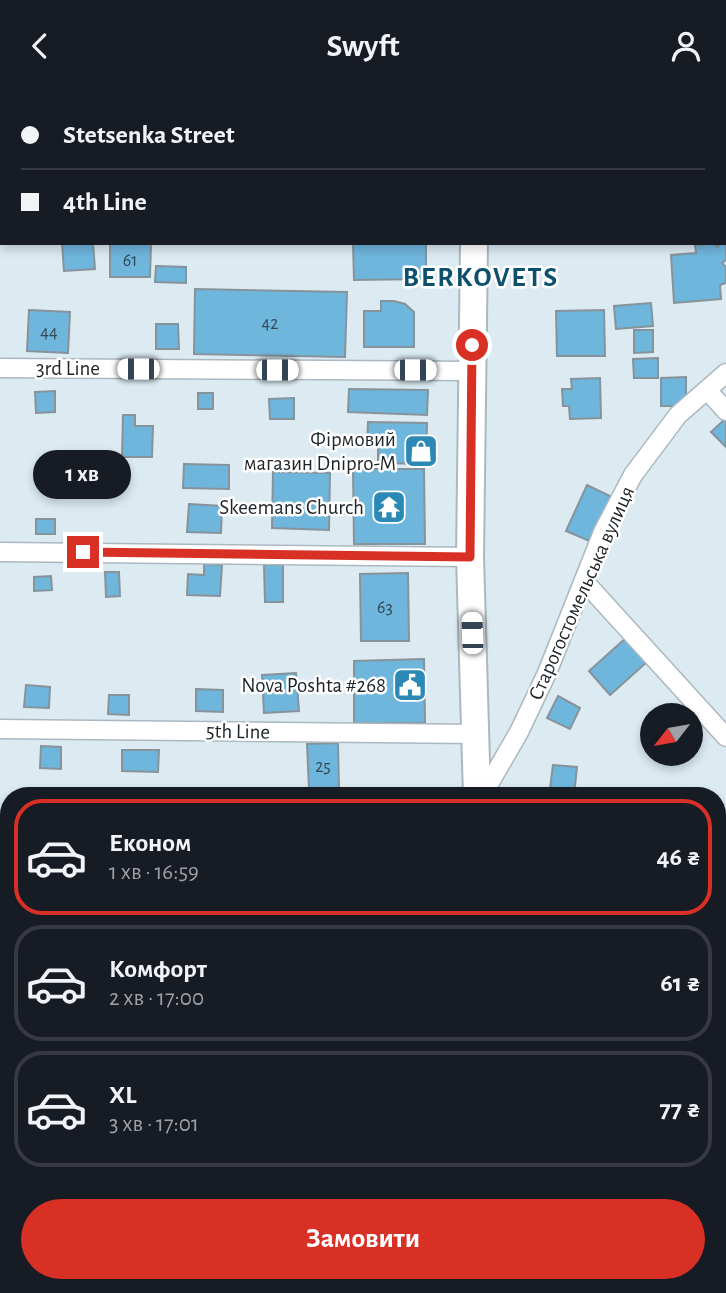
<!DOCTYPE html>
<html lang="uk">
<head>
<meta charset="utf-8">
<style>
	:root { --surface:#171b24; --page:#20242c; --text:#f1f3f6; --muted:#9ea1a6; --line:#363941; --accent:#d93025 }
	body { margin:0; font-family:"Alegreya Sans",sans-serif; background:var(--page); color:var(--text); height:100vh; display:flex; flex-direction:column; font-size:26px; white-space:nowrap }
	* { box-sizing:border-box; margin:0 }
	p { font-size:23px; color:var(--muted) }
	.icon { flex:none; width:38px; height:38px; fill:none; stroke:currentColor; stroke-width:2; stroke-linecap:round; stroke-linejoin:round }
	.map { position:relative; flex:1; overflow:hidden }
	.drawer { position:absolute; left:0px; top:696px; width:726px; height:506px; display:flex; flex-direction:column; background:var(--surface); border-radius:28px 28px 0 0; box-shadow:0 4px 10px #0003 }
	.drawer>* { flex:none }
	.hud { position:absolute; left:0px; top:0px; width:726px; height:154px; box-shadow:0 4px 10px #0003; display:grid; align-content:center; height:154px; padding:0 21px; background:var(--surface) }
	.needle { width:46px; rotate:239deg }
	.tools { position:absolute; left:640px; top:612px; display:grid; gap:14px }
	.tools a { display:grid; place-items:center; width:63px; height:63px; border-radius:50%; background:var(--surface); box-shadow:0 4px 10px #0003; font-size:35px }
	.end { position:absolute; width:32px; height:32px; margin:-16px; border:9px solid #d93025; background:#fff; box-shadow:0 0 0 4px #fff }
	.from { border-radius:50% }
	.bubble { position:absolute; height:49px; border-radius:24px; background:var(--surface); box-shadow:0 4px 10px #0003; font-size:23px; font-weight:700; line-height:49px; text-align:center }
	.car { position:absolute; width:21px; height:42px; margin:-21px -10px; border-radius:9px; box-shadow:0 0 5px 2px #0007; background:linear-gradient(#fff 24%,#345 0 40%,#fff 0 76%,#345 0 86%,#fff 0) }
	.hud b { display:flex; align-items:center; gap:24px; height:66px; font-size:26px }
	.hud b+b { border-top:2px solid var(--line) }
	.hud i { width:18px; height:18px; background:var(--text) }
	ul { padding:12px 0 0; list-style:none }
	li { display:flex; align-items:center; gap:21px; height:116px; margin:0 14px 10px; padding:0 7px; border:4px solid var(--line); border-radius:28px }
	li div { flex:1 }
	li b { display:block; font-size:26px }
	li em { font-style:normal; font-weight:700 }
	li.active { border-color:var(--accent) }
	li>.icon { width:63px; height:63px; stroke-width:1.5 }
	.cta { display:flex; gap:14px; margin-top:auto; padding:14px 21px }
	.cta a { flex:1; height:80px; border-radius:42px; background:var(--accent); color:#fff; font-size:28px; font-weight:700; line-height:80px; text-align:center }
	header { display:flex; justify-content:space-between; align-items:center; height:91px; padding:0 21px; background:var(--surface); font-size:32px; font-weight:700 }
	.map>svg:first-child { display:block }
	.building { fill:#6fb6dd; stroke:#87939b; stroke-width:2 }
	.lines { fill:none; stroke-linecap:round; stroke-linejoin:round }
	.lane-casing { stroke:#abb8c1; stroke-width:12 }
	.street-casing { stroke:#abb8c1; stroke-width:21 }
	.secondary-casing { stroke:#abb8c1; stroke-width:30 }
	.lane { stroke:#fff; stroke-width:9 }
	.street { stroke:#fff; stroke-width:18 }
	.secondary { stroke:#fff; stroke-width:26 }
	.route { stroke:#d93025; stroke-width:9 }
	.labels { text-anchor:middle; stroke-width:5; stroke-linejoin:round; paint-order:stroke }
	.number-label { font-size:18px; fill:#334855 }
	.street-label { font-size:21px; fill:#1f2428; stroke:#fff }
	.poi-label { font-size:21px; fill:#1f2428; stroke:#fff; text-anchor:end }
	.district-label { font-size:28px; font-weight:bold; letter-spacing:2px; fill:#0c506e; stroke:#fff }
</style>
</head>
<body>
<header><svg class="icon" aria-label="back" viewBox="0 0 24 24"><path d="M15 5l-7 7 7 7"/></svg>Swyft<svg class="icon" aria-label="person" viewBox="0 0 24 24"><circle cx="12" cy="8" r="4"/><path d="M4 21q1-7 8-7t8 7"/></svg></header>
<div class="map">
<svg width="726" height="1202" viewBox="0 0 726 1202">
	<rect width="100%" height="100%" fill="#dceaf2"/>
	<g class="building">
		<rect x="562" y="0" width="89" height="2"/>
		<polygon points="62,152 93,152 95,178 64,180"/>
		<polygon points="110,152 151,153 150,186 110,186"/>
		<polygon points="353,152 426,152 426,188 354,189"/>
		<polygon points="720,152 726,153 726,169 722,172 726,176 726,192 720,194 721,208 674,212 671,164 696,162 695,154 714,153 718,156"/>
		<polygon points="156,175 186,176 186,192 155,191"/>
		<polygon points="195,198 347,201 345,266 194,263"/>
		<polygon points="381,210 394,210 405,213 414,221 414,256 364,256 364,220 381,220"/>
		<polygon points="651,212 653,235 616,238 614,215"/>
		<polygon points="29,219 70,221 68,262 27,260"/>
		<polygon points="604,219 605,265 557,265 556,220"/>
		<polygon points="156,233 178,233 179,258 156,258"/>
		<polygon points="634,239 653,239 653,261 634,262"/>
		<polygon points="658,267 658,287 634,287 633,268"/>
		<polygon points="686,286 686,315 661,315 661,287"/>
		<polygon points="600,287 601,327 570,328 569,315 563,315 562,298 572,298 571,288"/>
		<polygon points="349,298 428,299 427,324 348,321"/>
		<polygon points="55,300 55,321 36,322 35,301"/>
		<rect x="198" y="302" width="15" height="16"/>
		<polygon points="294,307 294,328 270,328 269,308"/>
		<polygon points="123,324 135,324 135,335 153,335 152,366 122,366"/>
		<polygon points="726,327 726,356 711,341"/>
		<polygon points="368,331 427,332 426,373 378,372 378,353 367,353"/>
		<polygon points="184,373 229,374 229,398 183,397"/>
		<polygon points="353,378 424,378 425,453 354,453"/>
		<polygon points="273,381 330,382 329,439 272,437"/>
		<polygon points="587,394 614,407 594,452 566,440"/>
		<polygon points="189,413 222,415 221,442 187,441"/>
		<rect x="36" y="428" width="19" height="15"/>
		<polygon points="204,473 222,474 220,505 187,504 188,483 204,484"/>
		<polygon points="264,474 283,474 283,511 265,511"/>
		<polygon points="105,481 119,481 120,505 106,506"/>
		<polygon points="408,482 409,550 361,550 360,483"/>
		<polygon points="51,485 52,499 34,500 34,486"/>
		<polygon points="627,546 648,570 610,604 589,580"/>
		<polygon points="424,568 425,632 354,632 354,570"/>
		<polygon points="296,582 299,620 264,622 262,584"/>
		<polygon points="26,594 50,596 49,617 24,616"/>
		<polygon points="196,598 223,599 223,621 196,620"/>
		<polygon points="109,604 129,604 129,624 108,623"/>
		<polygon points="558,605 580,617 570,638 547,627"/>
		<polygon points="338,652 339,697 309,698 307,653"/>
		<polygon points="41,655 61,656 61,678 40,677"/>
		<polygon points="122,659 159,659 158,681 122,680"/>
		<polygon points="553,674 577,676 574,705 549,705"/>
		<polygon points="720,955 726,966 726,1043 722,1046 718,1038 718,957"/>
		<polygon points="4,1156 9,1164 9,1194 28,1194 15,1202 0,1202 0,1159"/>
		<polygon points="726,1165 726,1202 720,1202 718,1200 723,1196 718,1187 718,1170"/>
		<polygon points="332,1194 378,1194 383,1202 337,1202"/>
	</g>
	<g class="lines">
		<g class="lane-casing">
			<g id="lane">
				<polyline points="718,923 726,937"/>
				<polyline points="718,1072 726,1087"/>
				<polyline points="718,1145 726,1139"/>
				<polyline points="662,1194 667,1202"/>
				<polyline points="579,1202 610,1194"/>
			</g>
		</g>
		<g class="street-casing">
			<g id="street">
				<polyline points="0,96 2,96"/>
				<polyline points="0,277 471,280"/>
				<polyline points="707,299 726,320"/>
				<polyline points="0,461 470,466"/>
				<polyline points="584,490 726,646"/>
				<polyline points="0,638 476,643"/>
				<polyline points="482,705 519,641 547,582 603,441 633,384 678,324 726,282"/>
				<polyline points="0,818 9,818"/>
				<polyline points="718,824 726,816"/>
				<polyline points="0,914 9,908"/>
				<polyline points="0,1080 9,1094"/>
				<polyline points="44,1202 57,1194"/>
			</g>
		</g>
		<g class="secondary-casing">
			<g id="secondary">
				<polyline points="476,2 476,0"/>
				<polyline points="474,152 470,466 477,705"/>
				<polyline points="468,1194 469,1202"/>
				<polyline points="518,1194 520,1202"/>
			</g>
		</g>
		<use href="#lane" class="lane"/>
		<use href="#street" class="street"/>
		<use href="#secondary" class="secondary"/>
	</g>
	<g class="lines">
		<polyline class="route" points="83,461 470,466 472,254"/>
	</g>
	<defs>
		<g id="shop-square" transform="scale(1.75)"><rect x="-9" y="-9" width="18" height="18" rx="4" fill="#2c89b5" stroke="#fff"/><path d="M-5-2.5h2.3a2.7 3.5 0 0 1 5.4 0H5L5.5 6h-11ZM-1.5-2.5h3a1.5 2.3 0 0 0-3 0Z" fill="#fff"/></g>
		<g id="temple-square" transform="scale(1.75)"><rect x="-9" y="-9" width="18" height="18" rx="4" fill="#2c89b5" stroke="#fff"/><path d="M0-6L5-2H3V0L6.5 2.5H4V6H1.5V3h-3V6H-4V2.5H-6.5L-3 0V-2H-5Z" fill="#fff"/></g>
		<g id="civic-square" transform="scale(1.75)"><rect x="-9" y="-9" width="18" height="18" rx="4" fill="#2c89b5" stroke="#fff"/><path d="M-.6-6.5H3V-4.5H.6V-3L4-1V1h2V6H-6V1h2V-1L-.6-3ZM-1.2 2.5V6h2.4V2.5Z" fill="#fff"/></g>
	</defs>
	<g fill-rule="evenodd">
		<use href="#shop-square" x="421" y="360"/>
		<use href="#temple-square" x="389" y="416"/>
		<use href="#civic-square" x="410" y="594"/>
	</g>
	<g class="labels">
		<g class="number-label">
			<text x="130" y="175">61</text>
			<text x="270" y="238">42</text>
			<text x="49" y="247">44</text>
			<text x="385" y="522">63</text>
			<text x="323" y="681">25</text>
		</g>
		<g class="street-label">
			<text x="68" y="284">3rd Line</text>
			<text transform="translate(581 502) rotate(-66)" y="7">Старогостомельська вулиця</text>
			<text transform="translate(238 640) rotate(1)" y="7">5th Line</text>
		</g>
		<g class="poi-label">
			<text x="396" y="355">Фірмовий<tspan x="396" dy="24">магазин Dnipro-M</tspan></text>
			<text x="364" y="423">Skeemans Church</text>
			<text x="386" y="601">Nova Poshta #268</text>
		</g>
		<g class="district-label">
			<text x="481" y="195">BERKOVETS</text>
		</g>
	</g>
</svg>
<div class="tools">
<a><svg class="needle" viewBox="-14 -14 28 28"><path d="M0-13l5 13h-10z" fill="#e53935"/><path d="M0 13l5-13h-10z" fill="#9ea1a6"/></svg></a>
</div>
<i class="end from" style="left:472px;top:254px"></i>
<i class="end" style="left:83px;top:461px"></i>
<div class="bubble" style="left:33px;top:359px;width:98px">1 хв</div>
<i class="car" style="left:138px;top:278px;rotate:270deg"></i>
<i class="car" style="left:277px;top:279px;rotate:90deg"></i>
<i class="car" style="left:415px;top:279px;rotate:90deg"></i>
<i class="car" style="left:472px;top:542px;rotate:358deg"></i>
<div class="hud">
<b><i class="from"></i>Stetsenka Street</b>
<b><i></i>4th Line</b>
</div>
<section class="drawer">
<ul>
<li class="active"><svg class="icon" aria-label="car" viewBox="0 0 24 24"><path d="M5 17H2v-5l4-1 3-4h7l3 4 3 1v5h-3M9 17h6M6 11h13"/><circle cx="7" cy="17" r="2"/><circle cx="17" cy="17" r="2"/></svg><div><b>Економ</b><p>1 хв · 16:59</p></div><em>46 ₴</em></li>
<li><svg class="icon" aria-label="car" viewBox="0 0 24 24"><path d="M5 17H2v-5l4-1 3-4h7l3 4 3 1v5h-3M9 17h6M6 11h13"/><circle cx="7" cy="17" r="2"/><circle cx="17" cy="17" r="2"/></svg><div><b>Комфорт</b><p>2 хв · 17:00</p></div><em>61 ₴</em></li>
<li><svg class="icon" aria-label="car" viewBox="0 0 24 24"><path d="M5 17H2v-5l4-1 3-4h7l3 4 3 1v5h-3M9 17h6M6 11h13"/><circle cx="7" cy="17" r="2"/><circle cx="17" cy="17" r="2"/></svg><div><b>XL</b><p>3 хв · 17:01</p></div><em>77 ₴</em></li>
</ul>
<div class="cta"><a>Замовити</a></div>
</section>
</div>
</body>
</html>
